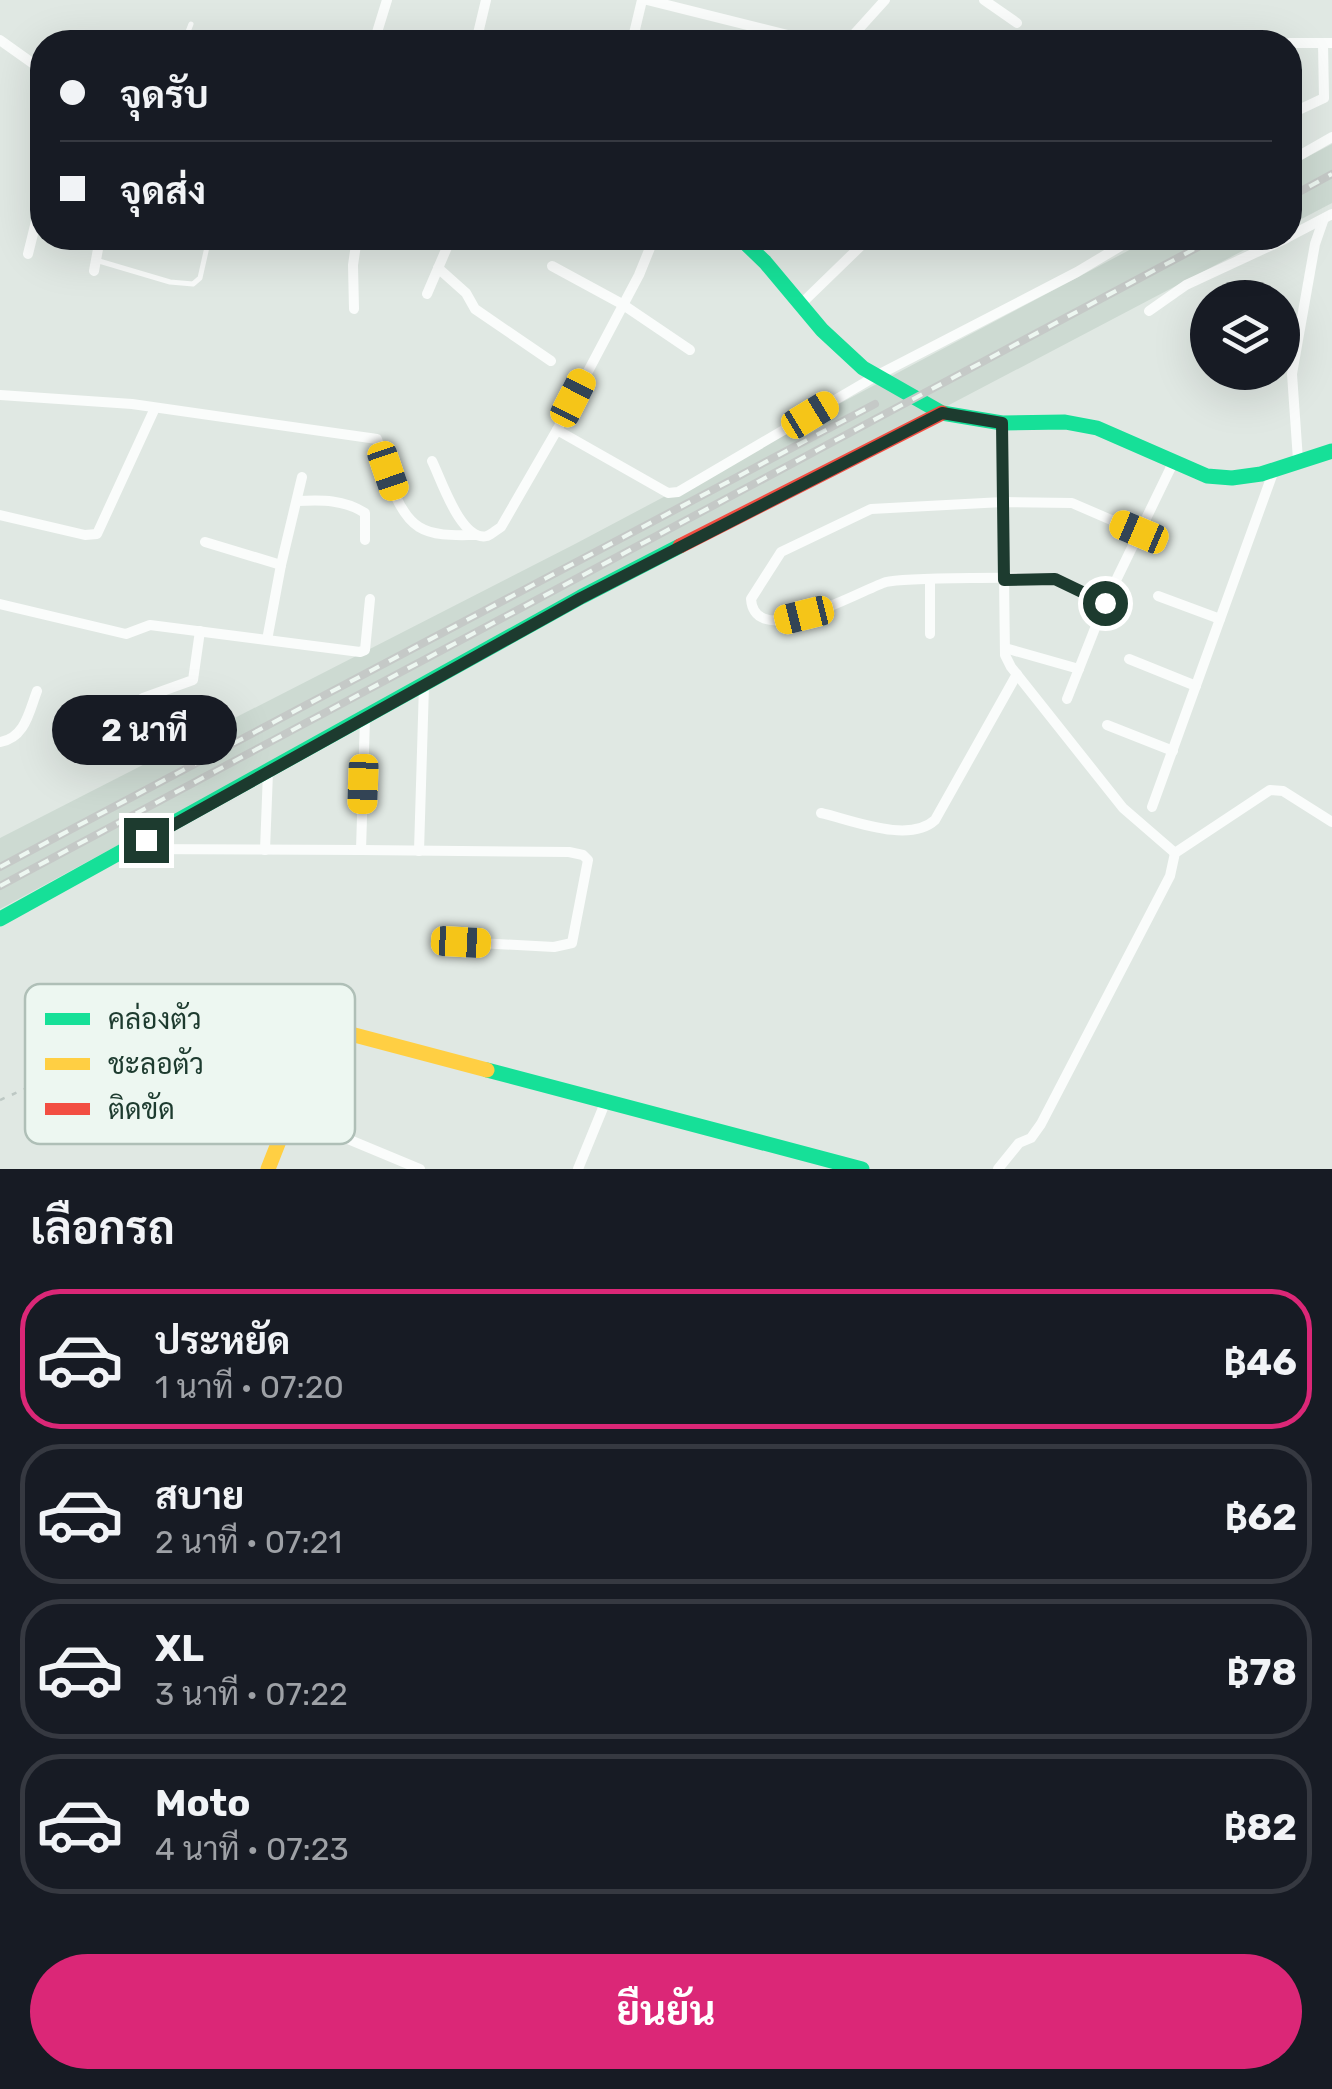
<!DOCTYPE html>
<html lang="th">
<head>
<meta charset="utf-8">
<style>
	:root { --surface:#171b24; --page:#242831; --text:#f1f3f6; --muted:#9ea1a6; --line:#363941; --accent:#db2777 }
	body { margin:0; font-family:Rubik,Sarabun,sans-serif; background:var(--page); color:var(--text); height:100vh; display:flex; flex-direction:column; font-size:38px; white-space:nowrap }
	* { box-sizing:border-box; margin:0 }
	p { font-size:32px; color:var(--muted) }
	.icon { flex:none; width:55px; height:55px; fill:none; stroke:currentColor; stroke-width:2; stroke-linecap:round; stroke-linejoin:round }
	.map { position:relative; height:1169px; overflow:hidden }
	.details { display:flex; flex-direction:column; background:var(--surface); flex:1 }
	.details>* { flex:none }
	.guide { position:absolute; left:30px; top:30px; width:1272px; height:220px; border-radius:40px; box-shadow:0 10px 40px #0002; display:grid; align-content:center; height:220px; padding:0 30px; background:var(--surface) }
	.fabs { position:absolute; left:1190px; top:280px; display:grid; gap:20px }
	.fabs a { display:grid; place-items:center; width:110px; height:110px; border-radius:50%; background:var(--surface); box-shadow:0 10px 40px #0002; font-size:50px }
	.end { position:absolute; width:45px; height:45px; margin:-22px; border:12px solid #1d3b2f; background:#fff; box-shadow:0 0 0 5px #fff }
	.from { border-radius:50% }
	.bubble { position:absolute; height:70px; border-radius:35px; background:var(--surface); box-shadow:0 10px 40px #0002; font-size:32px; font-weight:700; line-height:70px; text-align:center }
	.car { position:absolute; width:30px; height:60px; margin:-30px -15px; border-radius:12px; box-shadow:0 0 8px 2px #0007; background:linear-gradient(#f5c518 24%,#345 0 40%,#f5c518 0 76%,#345 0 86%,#f5c518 0) }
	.guide b { display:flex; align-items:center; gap:35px; height:95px; font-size:38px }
	.guide b+b { border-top:2px solid var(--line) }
	.guide i { width:25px; height:25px; background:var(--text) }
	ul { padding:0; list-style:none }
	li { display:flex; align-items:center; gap:30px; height:140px; margin:0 20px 15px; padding:0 10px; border:5px solid var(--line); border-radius:40px }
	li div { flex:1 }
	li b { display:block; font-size:38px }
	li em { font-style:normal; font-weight:700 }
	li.current { border-color:var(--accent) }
	li>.icon { width:90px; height:90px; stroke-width:1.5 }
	h2 { padding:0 30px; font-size:45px; line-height:120px }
	.primary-button { display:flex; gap:20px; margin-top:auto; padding:20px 30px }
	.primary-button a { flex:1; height:115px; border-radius:60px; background:var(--accent); color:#fff; font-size:40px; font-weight:700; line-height:115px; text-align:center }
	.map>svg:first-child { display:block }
	.built { fill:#cddad2 }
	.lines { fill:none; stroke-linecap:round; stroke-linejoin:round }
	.path { stroke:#bdc8c4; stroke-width:2.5; stroke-dasharray:5 8; stroke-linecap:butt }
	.lane { stroke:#fafcfb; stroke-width:5 }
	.street { stroke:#fafcfb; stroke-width:10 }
	.fast { stroke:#16e098; stroke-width:15 }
	.slow { stroke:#ffcf43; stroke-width:15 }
	.jam { stroke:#f24e42; stroke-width:15 }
	.rail-casing { stroke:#c5c9c7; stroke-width:8 }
	.rail { stroke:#edf7f1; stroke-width:4; stroke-dasharray:11; stroke-linecap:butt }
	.route { stroke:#1d3b2f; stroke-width:12 }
	.key { fill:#edf7f1; stroke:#afbfb7; stroke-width:2.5 }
	.key-label { font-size:28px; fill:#1d3b2f }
</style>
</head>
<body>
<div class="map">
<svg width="1332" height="1169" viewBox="0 0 1332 1169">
	<rect width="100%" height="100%" fill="#e0e8e3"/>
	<g class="built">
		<polygon points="1332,144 1332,203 1290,225 1290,166"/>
		<polygon points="1152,238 1267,238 344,723 0,909 0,838 575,544"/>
	</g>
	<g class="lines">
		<polyline class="path" points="0,1100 52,1077 158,1058 167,1050 182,1010"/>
		<g class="lane">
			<polyline points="184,42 191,24"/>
			<polyline points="289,42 290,40"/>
			<polyline points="99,261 170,282 193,284 200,278 209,238"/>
		</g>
		<g class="street">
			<polyline points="647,0 816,42"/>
			<polyline points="984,0 1017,23"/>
			<polyline points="0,40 42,70"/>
			<polyline points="374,42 387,0"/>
			<polyline points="476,42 486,0"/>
			<polyline points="632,42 642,0"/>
			<polyline points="847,42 885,0"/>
			<polyline points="1290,43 1332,43"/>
			<polyline points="1290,114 1324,98 1323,43"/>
			<polyline points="1290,161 1332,137"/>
			<polyline points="1290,236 1332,214"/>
			<polyline points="28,254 42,197"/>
			<polyline points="552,266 622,304 690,350"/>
			<polyline points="438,268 466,293 475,309 551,361"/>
			<polyline points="94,271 100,238"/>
			<polyline points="427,294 451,238"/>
			<polyline points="801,304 869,238"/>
			<polyline points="354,309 353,265 357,238"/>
			<polyline points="1149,311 1186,285 1287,238"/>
			<path d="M0,395l132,9 245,35c9,27 17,72 42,88 16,10 40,8 57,8"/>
			<polyline points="1002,423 1005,655 1011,667 1123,808 1175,853"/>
			<polyline points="557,430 668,493 678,492 876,376 1077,272 1134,238"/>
			<polyline points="1298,460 1292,374 1315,244 1323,221"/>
			<path d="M432,461c9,18 29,81 55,75 5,-2 9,-6 14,-9l56,-97 82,-155 15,-37"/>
			<path d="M297,501c25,-1 46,-2 68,12v27"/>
			<polyline points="0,515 85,535 97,534 155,408"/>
			<polyline points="205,542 281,565 267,640"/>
			<polyline points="281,565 302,477"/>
			<polyline points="930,581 930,634"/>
			<polyline points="1158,596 1220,619"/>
			<path d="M1105,603c-15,-7 -33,-19 -49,-23 -15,-4 -155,-2 -170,2 -23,7 -131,71 -135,17l30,-47 90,-43 132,-7 69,1 67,29"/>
			<polyline points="0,604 126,634 150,625 360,652 365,650 370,599"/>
			<polyline points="1005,648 1079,669"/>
			<polyline points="1129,659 1196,686"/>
			<polyline points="1067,699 1105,603 1173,463"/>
			<polyline points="1107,725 1173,751"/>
			<polyline points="133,741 143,698 193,680 200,631"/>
			<path d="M0,742c25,-4 29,-30 37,-51"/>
			<polyline points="1152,807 1274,470"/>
			<path d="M821,813c31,7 88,31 114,7l82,-146"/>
			<polyline points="131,849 361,850 365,718"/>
			<polyline points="265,850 268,772"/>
			<polyline points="361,850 569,852 583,855 588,860 572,943 554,947 461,942"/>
			<polyline points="419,851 424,685"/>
			<polyline points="290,1115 420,1169"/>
			<polyline points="578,1169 605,1103"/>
			<polyline points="998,1169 1019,1143 1031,1138 1041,1124 1170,876 1175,853 1270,790 1283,791 1332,822"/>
		</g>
		<g class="fast">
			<polyline points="740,238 765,262 822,330 863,368 942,413 1002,423 1065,422 1097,428 1207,476 1232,478 1261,474 1332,451"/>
			<polyline points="0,919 581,597 680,546"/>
			<polyline points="487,1070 862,1169"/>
		</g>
		<polyline class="slow" points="268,1169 322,1032 328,1028 487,1070"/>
		<polyline class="jam" points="680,546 942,413"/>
		<g class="rail-casing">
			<g id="rail">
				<polyline points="1290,197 1332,174"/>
				<polyline points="0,867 875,404"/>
				<polyline points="0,886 1215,238"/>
			</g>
		</g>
		<use href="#rail" class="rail"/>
	</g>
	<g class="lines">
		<polyline class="route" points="146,840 581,598 942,413 1002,423 1004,580 1055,579 1105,603"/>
	</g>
	<rect x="25" y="984" width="330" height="160" rx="15" class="key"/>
	<rect x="45" y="1013" width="45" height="12" fill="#16e098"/>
	<rect x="45" y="1058" width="45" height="12" fill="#ffcf43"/>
	<rect x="45" y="1103" width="45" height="12" fill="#f24e42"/>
	<g class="key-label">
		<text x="108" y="1029">คล่องตัว</text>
		<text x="108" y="1074">ชะลอตัว</text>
		<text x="108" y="1119">ติดขัด</text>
	</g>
</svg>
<div class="fabs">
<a><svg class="icon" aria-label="layers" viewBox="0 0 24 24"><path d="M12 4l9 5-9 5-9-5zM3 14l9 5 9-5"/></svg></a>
</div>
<i class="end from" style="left:1105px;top:603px"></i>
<i class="end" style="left:146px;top:840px"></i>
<div class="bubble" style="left:52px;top:695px;width:185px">2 นาที</div>
<i class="car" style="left:573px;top:398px;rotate:27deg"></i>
<i class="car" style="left:810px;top:415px;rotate:59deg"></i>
<i class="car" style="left:388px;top:471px;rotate:161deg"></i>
<i class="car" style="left:1139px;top:532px;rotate:293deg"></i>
<i class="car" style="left:804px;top:615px;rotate:256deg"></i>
<i class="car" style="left:363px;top:784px;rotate:182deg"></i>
<i class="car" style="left:461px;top:942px;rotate:93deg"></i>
<div class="guide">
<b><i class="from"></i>จุดรับ</b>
<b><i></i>จุดส่ง</b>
</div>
</div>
<section class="details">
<h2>เลือกรถ</h2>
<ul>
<li class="current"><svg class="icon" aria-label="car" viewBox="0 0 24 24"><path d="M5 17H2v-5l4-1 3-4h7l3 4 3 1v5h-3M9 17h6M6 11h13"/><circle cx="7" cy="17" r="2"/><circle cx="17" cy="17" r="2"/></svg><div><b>ประหยัด</b><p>1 นาที · 07:20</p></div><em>฿46</em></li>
<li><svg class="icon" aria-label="car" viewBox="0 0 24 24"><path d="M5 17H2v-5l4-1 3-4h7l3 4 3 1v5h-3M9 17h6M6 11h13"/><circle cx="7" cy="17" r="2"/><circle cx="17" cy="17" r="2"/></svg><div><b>สบาย</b><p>2 นาที · 07:21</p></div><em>฿62</em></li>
<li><svg class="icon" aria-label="car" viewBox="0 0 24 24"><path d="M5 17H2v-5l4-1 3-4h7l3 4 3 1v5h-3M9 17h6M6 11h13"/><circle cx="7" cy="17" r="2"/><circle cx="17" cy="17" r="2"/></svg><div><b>XL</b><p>3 นาที · 07:22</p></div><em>฿78</em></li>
<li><svg class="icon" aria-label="car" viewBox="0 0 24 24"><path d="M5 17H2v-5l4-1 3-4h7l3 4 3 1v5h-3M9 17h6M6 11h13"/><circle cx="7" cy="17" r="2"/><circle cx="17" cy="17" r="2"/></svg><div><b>Moto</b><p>4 นาที · 07:23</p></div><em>฿82</em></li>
</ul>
<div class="primary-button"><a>ยืนยัน</a></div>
</section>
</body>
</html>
